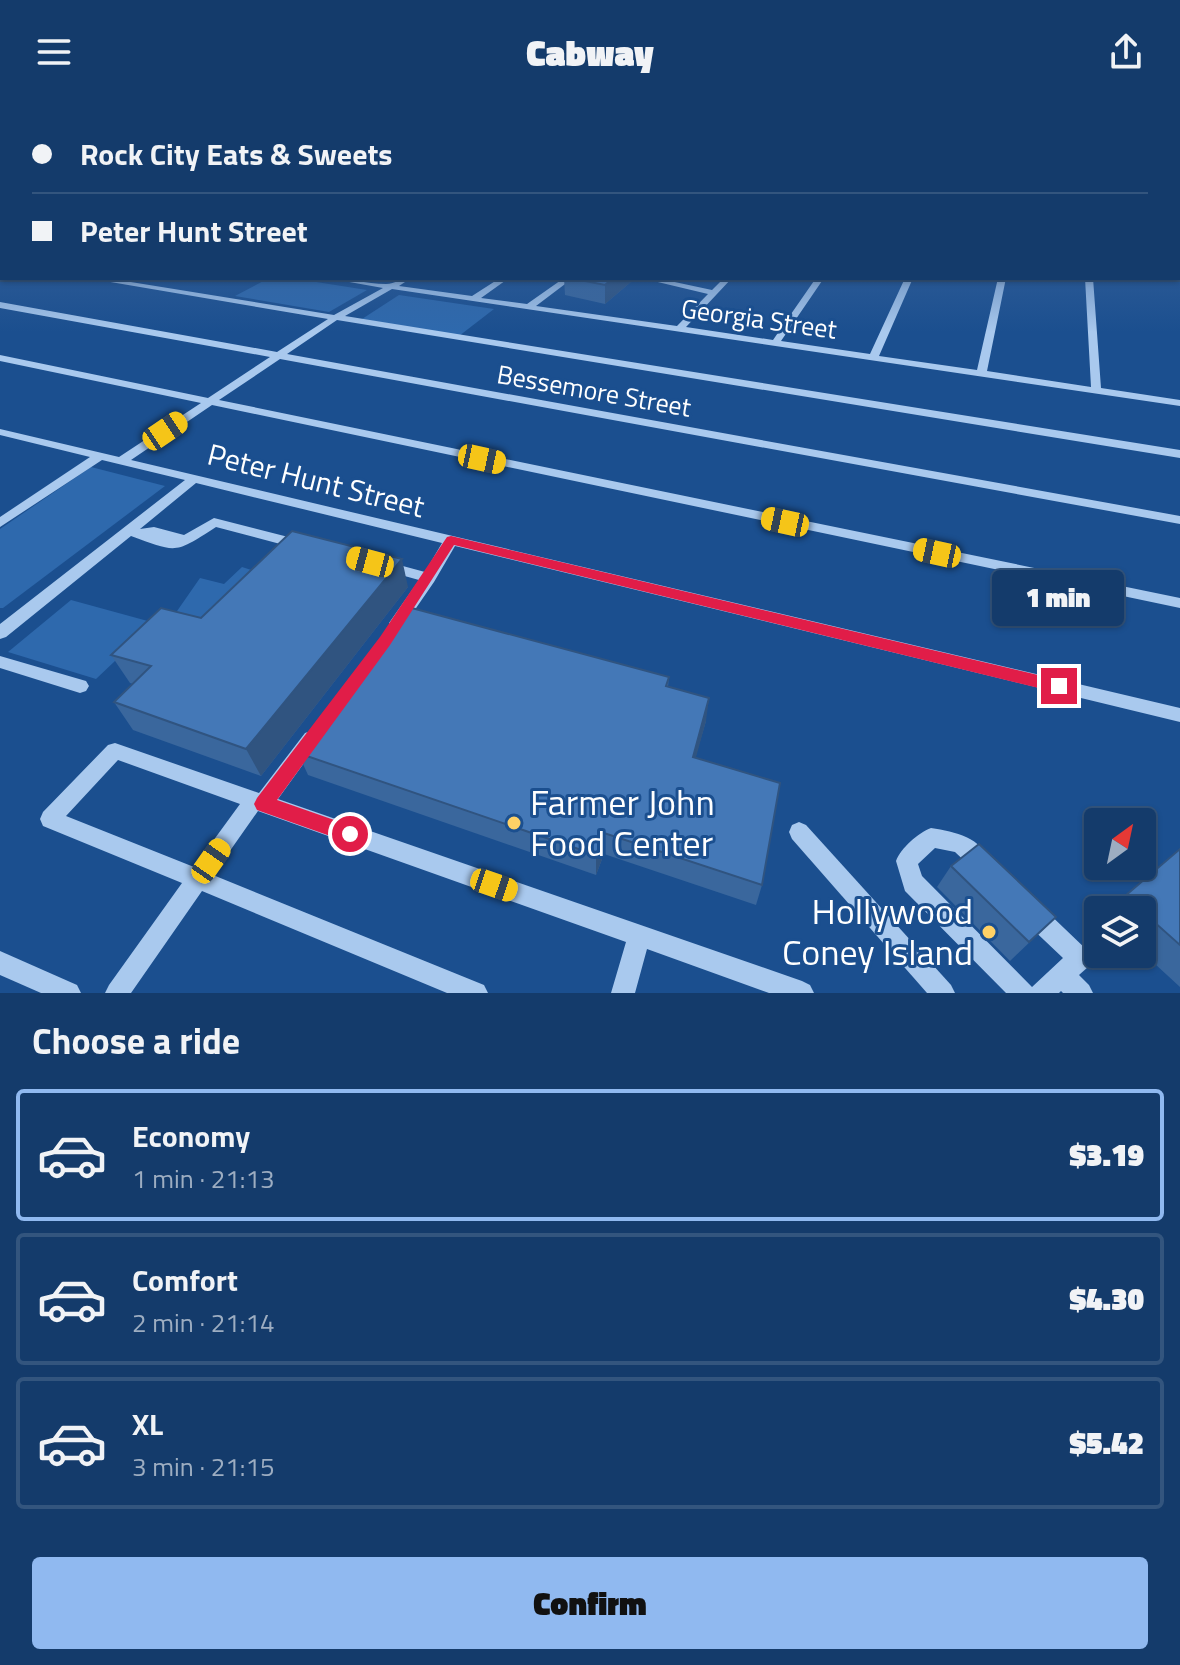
<!DOCTYPE html>
<html lang="en">
<head>
<meta charset="utf-8">
<style>
	:root { --surface:#143b6b; --page:#1d4271; --text:#f1f3f6; --muted:#9dadc1; --line:#33557e; --accent:#90b9f0 }
	body { margin:0; font-family:"Titillium Web",sans-serif; background:var(--page); color:var(--text); height:100vh; display:flex; flex-direction:column; font-size:30px; white-space:nowrap }
	* { box-sizing:border-box; margin:0 }
	p { font-size:26px; color:var(--muted) }
	.icon { flex:none; width:44px; height:44px; fill:none; stroke:currentColor; stroke-width:2; stroke-linecap:round; stroke-linejoin:round }
	.map { position:relative; height:889px; overflow:hidden }
	.details { display:flex; flex-direction:column; background:var(--surface); flex:1 }
	.details>* { flex:none }
	.banner { position:absolute; left:0px; top:0px; width:1180px; height:176px; box-shadow:0 2px 6px #0004,0 0 0 2px var(--line); display:grid; align-content:center; height:176px; padding:0 32px; background:var(--surface) }
	.needle { width:52px; rotate:33deg }
	.controls { position:absolute; left:1084px; top:704px; display:grid; gap:16px }
	.controls a { display:grid; place-items:center; width:72px; height:72px; border-radius:8px; background:var(--surface); box-shadow:0 2px 6px #0004,0 0 0 2px var(--line); font-size:40px }
	.end { position:absolute; width:36px; height:36px; margin:-18px; border:10px solid #e11d48; background:#fff; box-shadow:0 0 0 4px #fff }
	.from { border-radius:50% }
	.bubble { position:absolute; height:56px; border-radius:8px; background:var(--surface); box-shadow:0 2px 6px #0004,0 0 0 2px var(--line); font-size:26px; font-weight:800; line-height:56px; text-align:center }
	.car { position:absolute; width:24px; height:48px; margin:-24px -12px; border-radius:10px; box-shadow:0 0 6px 2px #0007; background:linear-gradient(#f5c518 24%,#345 0 40%,#f5c518 0 76%,#345 0 86%,#f5c518 0) }
	.banner b { display:flex; align-items:center; gap:28px; height:76px; font-size:30px }
	.banner b+b { border-top:2px solid var(--line) }
	.banner i { width:20px; height:20px; background:var(--text) }
	ul { padding:0; list-style:none }
	li { display:flex; align-items:center; gap:24px; height:132px; margin:0 16px 12px; padding:0 16px; border:4px solid var(--line); border-radius:8px }
	li div { flex:1 }
	li b { display:block; font-size:30px }
	li em { font-style:normal; font-weight:800 }
	li.selected { border-color:var(--accent) }
	li>.icon { width:72px; height:72px; stroke-width:1.5 }
	h2 { padding:0 32px; font-size:36px; line-height:96px }
	.primary-button { display:flex; gap:16px; margin-top:auto; padding:16px 32px }
	.primary-button a { flex:1; height:92px; border-radius:8px; background:var(--accent); color:#111; font-size:32px; font-weight:800; line-height:92px; text-align:center }
	header { display:flex; justify-content:space-between; align-items:center; height:104px; padding:0 32px; background:var(--surface); font-size:36px; font-weight:800 }
	.map>svg:first-child { display:block }
	.green { fill:#2e69ad }
	.lines { fill:none; stroke-linecap:round; stroke-linejoin:round }
	.minor { fill:#a9c9ee; fill-rule:evenodd }
	.wall { fill:#3a679d }
	.shaded-wall { fill:#305480 }
	.building { fill:#4478b7; stroke:#305480; stroke-width:2 }
	.route { fill:#e11d48 }
	.poi-dot { fill:#ffd166; stroke:#1b4f8f; stroke-width:3 }
	.labels { text-anchor:middle; stroke-width:6; stroke-linejoin:round; paint-order:stroke }
	.far-street-label { font-size:26px; fill:#fff; stroke:#1b4f8f }
	.street-label { font-size:30px; fill:#fff; stroke:#1b4f8f }
	.near-poi-label { font-size:36px; fill:#fff; stroke:#1b4f8f; text-anchor:start }
</style>
</head>
<body>
<header><svg class="icon" aria-label="menu" viewBox="0 0 24 24"><path d="M4 6h16M4 12h16M4 18h16"/></svg>Cabway<svg class="icon" aria-label="share" viewBox="0 0 24 24"><path d="M12 15V3M7 8l5-5 5 5M5 13v7h14v-7"/></svg></header>
<div class="map">
<svg width="1180" height="889" viewBox="0 0 1180 889">
	<rect width="100%" height="100%" fill="#1b4f8f"/>
	<g class="green">
		<polygon points="269,174 291,174 367,186 329,208 235,192"/>
		<polygon points="399,191 494,205 459,232 362,215"/>
		<polygon points="91,363 165,382 3,504 0,504 0,425"/>
		<polygon points="242,463 277,474 229,523 175,510 200,474 224,480"/>
		<polygon points="71,496 155,519 96,575 8,548"/>
	</g>
	<g class="lines">
		<g class="minor">
			<rect x="1178" y="107" width="2" height="4"/>
			<polygon points="2,110 2,114 0,115 0,111"/>
			<rect x="0" y="124" width="2" height="4"/>
			<rect x="1178" y="138" width="2" height="18"/>
			<polygon points="0,148 2,148 0,153"/>
			<path d="M87,174h19l228,37 49,-27 -56,-10c20,0 39,6 59,6 9,0 16,-6 25,-6l-12,8 73,10 28,-18h9l-28,20 46,6 37,-26h9l-37,28 141,20 31,-32 -67,-16h15l56,12 12,-12h8l-46,49 87,13 43,-62h8l-43,63 89,13 35,-76h8l-34,78 98,14 21,-92h8l-19,93 104,16 -6,-109h8l8,110 79,12v6l-788,-117 -47,27 835,134v8l-843,-138 -50,34 893,162v8l-900,-165 -61,41 961,198v10l-968,-203 -81,55 1049,248v14l-725,-176 -21,36 -31,45h-12l-2,-4 30,-43 -36,-10 -2,-3 7,-5 37,10 17,-29 -246,-60 -56,46 14,-2 30,8 30,-17 90,23 2,3 -7,5 -83,-22c-42,27 -38,26 -85,9l-125,101 -6,2v-15l185,-144 -83,-20 -102,67v-10l90,-60 -90,-22v-6l119,28 82,-54 -201,-42v-6l208,43 62,-41 -270,-49v-6l277,50 51,-33z"/>
			<polygon points="0,552 86,577 89,582 86,587 80,589 0,564"/>
			<path d="M311,627l6,2 3,6 -3,6 -39,54 524,182 8,4 4,8h-45l-122,-44 -12,44h-24l15,-51 -368,-131 -45,64 271,110 4,8h-41l-245,-102 -71,102h-26l4,-8 73,-102 -139,-57 -3,-7 3,-7 65,-67 7,-2 144,50 46,-60zM118,656l122,44 -46,63 -128,-51z"/>
			<polygon points="799,718 806,721 951,881 955,889 927,889 792,735 789,728 792,721"/>
			<path d="M931,724c25,4 50,9 60,35l-3,7 -7,3 -7,-3 -19,-18 -20,-4 -17,16 4,12 110,111 31,-29 -38,-36 -3,-8 3,-8 8,-3 8,3 47,45 4,8 -4,8 -9,8 10,10 4,8h-30l-2,-2 -2,2h-53l-101,-102 -9,-30c5,-13 22,-28 35,-33z"/>
			<polygon points="0,847 77,881 81,889 41,889 0,871"/>
		</g>
	</g>
	<g class="wall">
		<polygon points="564,174 632,174 632,177 605,200 565,191"/>
		<polygon points="408,483 261,672 133,626 114,598 133,580 130,579 111,551 201,514"/>
		<polygon points="669,573 668,583 706,617 695,654 762,781 756,801 604,750 596,771 308,671 298,649"/>
		<polygon points="1180,745 1180,883 1142,848 1142,806 1110,806"/>
		<polygon points="951,762 1056,813 1010,857 937,783"/>
	</g>
	<g class="shaded-wall">
		<polygon points="613,174 632,174 632,177 605,200 605,181"/>
		<polygon points="402,455 408,483 261,672 246,645"/>
		<polygon points="709,594 706,617 690,675 693,653"/>
		<polygon points="604,729 604,750 596,771 596,751"/>
	</g>
	<g class="building">
		<polygon points="570,174 613,174 605,181"/>
		<polygon points="292,427 402,455 246,645 114,598 151,562 111,551 161,504 201,514"/>
		<polygon points="408,503 669,573 666,582 709,594 693,653 780,679 762,781 604,729 596,751 298,649"/>
		<polygon points="979,740 1056,813 1029,838 951,762"/>
		<polygon points="1180,745 1180,841 1125,792"/>
	</g>
	<linearGradient id="sky" x2="0" y2="1"><stop stop-color="#0f2b4f"/><stop offset="0.46" stop-color="#39639b"/><stop offset="1" stop-color="#39639b" stop-opacity="0"/></linearGradient>
	<rect width="1180" height="228" fill="url(#sky)"/>
	<polygon class="route" points="451,432 1059,576 1067,582 1059,589 454,441 390,541 277,696 357,724 360,730 357,736 350,739 257,706 254,700 257,694 380,533 447,433"/>
	<g class="poi-dot">
		<circle cx="514" cy="719" r="8"/>
		<circle cx="989" cy="828" r="8"/>
	</g>
	<g class="labels">
		<g class="far-street-label">
			<text transform="translate(759 215) rotate(8)" y="9">Georgia Street</text>
			<text transform="translate(594 287) rotate(10)" y="9">Bessemore Street</text>
		</g>
		<g class="street-label">
			<text transform="translate(316 377) rotate(14)" y="10">Peter Hunt Street</text>
		</g>
		<g class="near-poi-label">
			<text x="530" y="711">Farmer John<tspan x="530" dy="41">Food Center</tspan></text>
			<text x="973" y="820" text-anchor="end">Hollywood<tspan x="973" dy="41">Coney Island</tspan></text>
		</g>
	</g>
</svg>
<div class="controls">
<a><svg class="needle" viewBox="-14 -14 28 28"><path d="M0-13l5 13h-10z" fill="#e53935"/><path d="M0 13l5-13h-10z" fill="#9dadc1"/></svg></a>
<a><svg class="icon" aria-label="layers" viewBox="0 0 24 24"><path d="M12 4l9 5-9 5-9-5zM3 14l9 5 9-5"/></svg></a>
</div>
<i class="end from" style="left:350px;top:730px"></i>
<i class="end" style="left:1059px;top:582px"></i>
<div class="bubble" style="left:992px;top:466px;width:132px">1 min</div>
<i class="car" style="left:165px;top:327px;rotate:56deg"></i>
<i class="car" style="left:482px;top:355px;rotate:102deg"></i>
<i class="car" style="left:785px;top:418px;rotate:282deg"></i>
<i class="car" style="left:937px;top:449px;rotate:282deg"></i>
<i class="car" style="left:370px;top:458px;rotate:285deg"></i>
<i class="car" style="left:211px;top:757px;rotate:35deg"></i>
<i class="car" style="left:494px;top:781px;rotate:109deg"></i>
<div class="banner">
<b><i class="from"></i>Rock City Eats &amp; Sweets</b>
<b><i></i>Peter Hunt Street</b>
</div>
</div>
<section class="details">
<h2>Choose a ride</h2>
<ul>
<li class="selected"><svg class="icon" aria-label="car" viewBox="0 0 24 24"><path d="M5 17H2v-5l4-1 3-4h7l3 4 3 1v5h-3M9 17h6M6 11h13"/><circle cx="7" cy="17" r="2"/><circle cx="17" cy="17" r="2"/></svg><div><b>Economy</b><p>1 min · 21:13</p></div><em>$3.19</em></li>
<li><svg class="icon" aria-label="car" viewBox="0 0 24 24"><path d="M5 17H2v-5l4-1 3-4h7l3 4 3 1v5h-3M9 17h6M6 11h13"/><circle cx="7" cy="17" r="2"/><circle cx="17" cy="17" r="2"/></svg><div><b>Comfort</b><p>2 min · 21:14</p></div><em>$4.30</em></li>
<li><svg class="icon" aria-label="car" viewBox="0 0 24 24"><path d="M5 17H2v-5l4-1 3-4h7l3 4 3 1v5h-3M9 17h6M6 11h13"/><circle cx="7" cy="17" r="2"/><circle cx="17" cy="17" r="2"/></svg><div><b>XL</b><p>3 min · 21:15</p></div><em>$5.42</em></li>
</ul>
<div class="primary-button"><a>Confirm</a></div>
</section>
</body>
</html>
